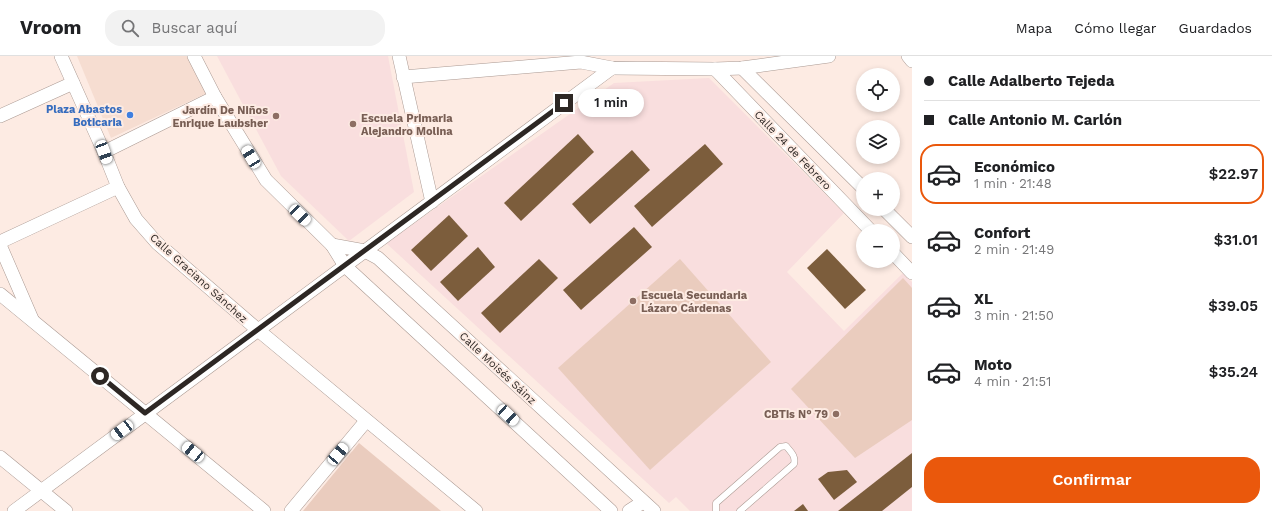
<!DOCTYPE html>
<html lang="es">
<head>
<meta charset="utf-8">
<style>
	:root { --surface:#fff; --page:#f2f2f2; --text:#202124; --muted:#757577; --line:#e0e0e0; --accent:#ea580c }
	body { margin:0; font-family:"Work Sans",sans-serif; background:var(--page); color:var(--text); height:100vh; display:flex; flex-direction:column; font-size:15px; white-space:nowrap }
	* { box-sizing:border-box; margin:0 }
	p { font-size:13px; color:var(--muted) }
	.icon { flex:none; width:22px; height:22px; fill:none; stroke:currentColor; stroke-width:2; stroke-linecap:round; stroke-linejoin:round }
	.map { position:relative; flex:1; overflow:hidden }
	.panel { display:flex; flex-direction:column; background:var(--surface); width:360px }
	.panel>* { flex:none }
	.guide { display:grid; align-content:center; height:88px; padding:0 12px; background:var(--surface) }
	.controls { position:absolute; left:856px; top:12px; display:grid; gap:8px }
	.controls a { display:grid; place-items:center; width:44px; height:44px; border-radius:50%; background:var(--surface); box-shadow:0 2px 6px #0003; font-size:20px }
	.end { position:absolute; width:18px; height:18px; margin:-9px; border:5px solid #2d2724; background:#fff; box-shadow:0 0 0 2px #fff }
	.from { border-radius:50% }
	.bubble { position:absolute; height:28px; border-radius:14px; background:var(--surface); box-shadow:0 2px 6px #0003; font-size:13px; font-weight:600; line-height:28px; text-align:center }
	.car { position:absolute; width:12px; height:24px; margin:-12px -6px; border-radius:5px; box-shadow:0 0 3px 1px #0007; background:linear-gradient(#fff 24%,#345 0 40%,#fff 0 76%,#345 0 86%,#fff 0) }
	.guide b { display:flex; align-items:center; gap:14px; height:38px; font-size:15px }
	.guide b+b { border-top:1px solid var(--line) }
	.guide i { width:10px; height:10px; background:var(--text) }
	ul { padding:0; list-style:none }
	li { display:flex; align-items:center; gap:12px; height:60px; margin:0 8px 6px; padding:0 4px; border:2px solid transparent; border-radius:16px }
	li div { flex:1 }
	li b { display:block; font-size:15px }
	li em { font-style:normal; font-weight:600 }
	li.current { border-color:var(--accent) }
	li>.icon { width:36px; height:36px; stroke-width:1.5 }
	.primary-button { display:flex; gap:8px; margin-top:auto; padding:8px 12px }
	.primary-button a { flex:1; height:46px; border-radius:16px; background:var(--accent); color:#fff; font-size:16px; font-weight:600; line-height:46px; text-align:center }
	header { display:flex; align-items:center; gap:24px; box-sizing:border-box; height:56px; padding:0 20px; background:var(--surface); border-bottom:1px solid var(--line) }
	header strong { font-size:19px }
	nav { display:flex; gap:22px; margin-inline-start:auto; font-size:14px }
	.search { width:280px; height:36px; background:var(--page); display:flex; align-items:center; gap:10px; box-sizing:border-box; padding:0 14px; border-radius:16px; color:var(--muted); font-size:15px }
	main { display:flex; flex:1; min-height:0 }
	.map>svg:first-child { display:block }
	.built { fill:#f6ddd1 }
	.education { fill:#f9dede }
	.green { fill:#eaccbe }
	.building { fill:#7c5d3c }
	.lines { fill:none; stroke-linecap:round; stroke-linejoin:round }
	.lane-casing { stroke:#aa9992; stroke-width:7 }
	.street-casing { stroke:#aa9992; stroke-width:14 }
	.lane { stroke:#fff; stroke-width:6 }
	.street { stroke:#fff; stroke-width:13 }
	.route { stroke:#2d2724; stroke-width:5 }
	.shop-dot { fill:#3f7fe0; stroke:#fdebe3; stroke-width:1.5 }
	.education-dot { fill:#8d6e63; stroke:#fdebe3; stroke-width:1.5 }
	.labels { text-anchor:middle; stroke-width:4; stroke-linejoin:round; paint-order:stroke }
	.shop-label { font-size:11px; font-weight:bold; fill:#366cbe; stroke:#fdebe3; text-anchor:end }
	.education-label { font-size:11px; font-weight:bold; fill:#785e54; stroke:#fdebe3; text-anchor:end }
	.street-label { font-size:11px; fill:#2d2724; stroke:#fdebe3 }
</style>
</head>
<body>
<header>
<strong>Vroom</strong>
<div class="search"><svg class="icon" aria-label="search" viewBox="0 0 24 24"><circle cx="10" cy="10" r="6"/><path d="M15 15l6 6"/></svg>Buscar aquí</div>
<nav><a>Mapa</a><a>Cómo llegar</a><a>Guardados</a></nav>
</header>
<main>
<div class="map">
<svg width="912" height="455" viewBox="0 0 912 455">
	<rect width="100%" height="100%" fill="#fdebe3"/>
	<polygon class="built" points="77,0 187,0 207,37 111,82"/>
	<g class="education">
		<polygon points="217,0 388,0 414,136 349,185 281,120"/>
		<polygon points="709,22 844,157 787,216 844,275 903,217 912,226 912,455 690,455 676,441 669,447 386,187 614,27"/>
	</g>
	<g class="green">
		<polygon points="680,203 771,306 650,414 558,312"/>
		<polygon points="903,222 912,232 912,364 855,402 791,333"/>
		<polygon points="359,387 441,455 303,455"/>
	</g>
	<g class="building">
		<polygon points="578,78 594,96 521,165 504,147"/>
		<polygon points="705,88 723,108 652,171 634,150"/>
		<polygon points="632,94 650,114 590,168 572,148"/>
		<polygon points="449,159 468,180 431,215 411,194"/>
		<polygon points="634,171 652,191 581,254 563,234"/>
		<polygon points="478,191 495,211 458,245 440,226"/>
		<polygon points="827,193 866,234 845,253 807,212"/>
		<polygon points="539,203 558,222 500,277 481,257"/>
		<polygon points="912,397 912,431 882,455 838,455"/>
		<polygon points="847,414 857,426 834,444 818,423 828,416"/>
		<polygon points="803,448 808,455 794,455"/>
	</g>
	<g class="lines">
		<g class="lane-casing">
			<path id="lane" d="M716,455v-8l64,-56 6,-1c5,6 10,10 8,18l-54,47"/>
		</g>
		<g class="street-casing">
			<g id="street">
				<polyline points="61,0 104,96 118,131 136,163 157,187 258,274 476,455"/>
				<polyline points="194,0 215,41 266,124 332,189 345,210 611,455"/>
				<polyline points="399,0 432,146"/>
				<polyline points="908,0 912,5"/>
				<polyline points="742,12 863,132"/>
				<polyline points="715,13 871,175"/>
				<polyline points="403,21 581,6 612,12 715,13 742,12 829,0"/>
				<polyline points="0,60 73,27"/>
				<polyline points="104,96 215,41"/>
				<polyline points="884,153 912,181"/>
				<polyline points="0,186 118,131"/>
				<polyline points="0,189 32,263"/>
				<polyline points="332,189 365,195 378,202 654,455"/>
				<polyline points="893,197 912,217"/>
				<polyline points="0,238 264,455"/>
				<polyline points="0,401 66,455"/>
				<polyline points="14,455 612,12"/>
				<polyline points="291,455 366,365"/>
				<polyline points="629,455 643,446"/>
			</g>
		</g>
		<use href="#lane" class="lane"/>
		<use href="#street" class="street"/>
	</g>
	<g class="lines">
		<polyline class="route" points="100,320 145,357 564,47"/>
	</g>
	<circle class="shop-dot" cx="130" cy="59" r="4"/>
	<g class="education-dot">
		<circle cx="276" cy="60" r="4"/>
		<circle cx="353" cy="68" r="4"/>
		<circle cx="633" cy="245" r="4"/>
		<circle cx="836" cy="358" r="4"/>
	</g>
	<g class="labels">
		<g class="shop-label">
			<text x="122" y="57">Plaza Abastos<tspan x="122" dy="13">Boticaria</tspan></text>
		</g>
		<g class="education-label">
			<text x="268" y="58">Jardín De Niños<tspan x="268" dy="13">Enrique Laubsher</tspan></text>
			<text x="361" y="66" text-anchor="start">Escuela Primaria<tspan x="361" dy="13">Alejandro Molina</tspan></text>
			<text x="641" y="243" text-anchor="start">Escuela Secundaria<tspan x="641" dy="13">Lázaro Cárdenas</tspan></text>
			<text x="828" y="362">CBTis N° 79</text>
		</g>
		<g class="street-label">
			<text transform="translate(793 94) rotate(46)" y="4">Calle 24 de Febrero</text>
			<text transform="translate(199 222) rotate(42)" y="4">Calle Graciano Sánchez</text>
			<text transform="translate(498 312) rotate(43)" y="4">Calle Moisés Sáinz</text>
		</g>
	</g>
</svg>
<div class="controls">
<a><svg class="icon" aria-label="locate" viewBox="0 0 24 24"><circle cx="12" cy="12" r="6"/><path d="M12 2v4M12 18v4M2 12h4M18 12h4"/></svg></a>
<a><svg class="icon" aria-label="layers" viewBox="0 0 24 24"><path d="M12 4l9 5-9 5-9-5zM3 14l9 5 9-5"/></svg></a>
<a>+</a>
<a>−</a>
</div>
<i class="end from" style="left:100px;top:320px"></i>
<i class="end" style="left:564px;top:47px"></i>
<div class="bubble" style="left:578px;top:33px;width:66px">1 min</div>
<i class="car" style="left:104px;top:96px;rotate:160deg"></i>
<i class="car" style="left:251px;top:101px;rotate:329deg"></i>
<i class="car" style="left:300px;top:159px;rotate:134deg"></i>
<i class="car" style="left:508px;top:359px;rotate:133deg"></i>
<i class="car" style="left:122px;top:374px;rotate:233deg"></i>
<i class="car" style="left:193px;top:396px;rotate:309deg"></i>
<i class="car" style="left:338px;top:398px;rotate:40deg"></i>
</div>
<section class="panel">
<div class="guide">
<b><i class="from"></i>Calle Adalberto Tejeda</b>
<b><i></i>Calle Antonio M. Carlón</b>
</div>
<ul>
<li class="current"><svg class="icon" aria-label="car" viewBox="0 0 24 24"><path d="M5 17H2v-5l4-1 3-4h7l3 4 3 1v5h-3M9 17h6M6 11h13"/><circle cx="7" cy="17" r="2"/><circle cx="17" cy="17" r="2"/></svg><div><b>Económico</b><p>1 min · 21:48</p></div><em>$22.97</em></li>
<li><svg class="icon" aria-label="car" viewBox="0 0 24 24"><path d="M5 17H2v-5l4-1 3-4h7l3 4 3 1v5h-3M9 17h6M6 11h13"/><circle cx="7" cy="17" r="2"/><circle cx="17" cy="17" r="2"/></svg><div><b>Confort</b><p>2 min · 21:49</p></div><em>$31.01</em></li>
<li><svg class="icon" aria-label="car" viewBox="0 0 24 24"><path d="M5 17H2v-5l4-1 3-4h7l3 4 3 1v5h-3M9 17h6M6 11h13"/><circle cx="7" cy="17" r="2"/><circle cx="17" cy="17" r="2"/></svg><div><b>XL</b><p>3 min · 21:50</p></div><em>$39.05</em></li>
<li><svg class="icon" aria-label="car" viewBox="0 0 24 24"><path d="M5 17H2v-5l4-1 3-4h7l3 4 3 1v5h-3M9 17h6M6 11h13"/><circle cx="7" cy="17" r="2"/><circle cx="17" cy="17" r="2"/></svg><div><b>Moto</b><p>4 min · 21:51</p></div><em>$35.24</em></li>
</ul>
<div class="primary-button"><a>Confirmar</a></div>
</section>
</main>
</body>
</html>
